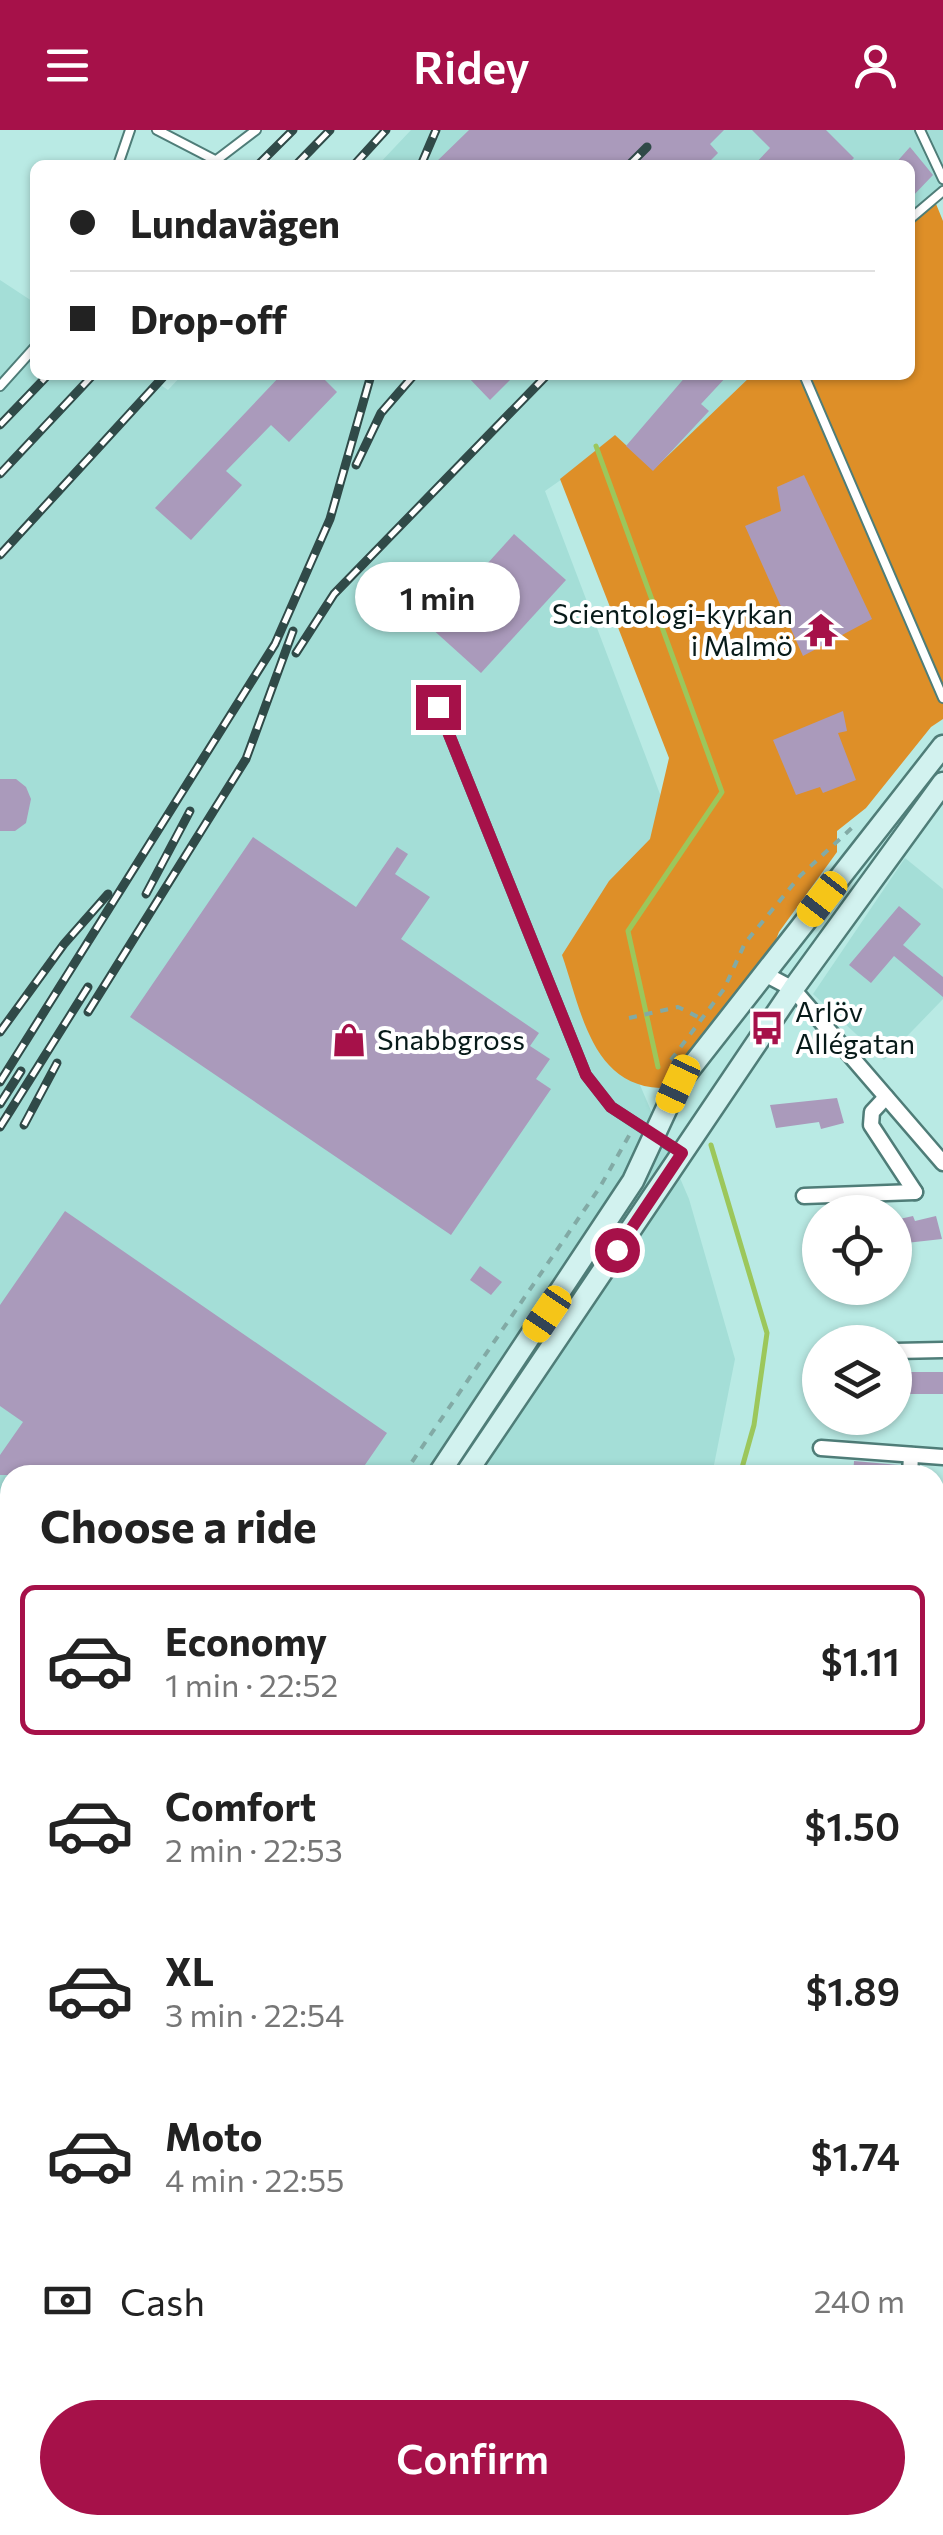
<!DOCTYPE html>
<html lang="en">
<head>
<meta charset="utf-8">
<style>
	:root { --surface:#fff; --page:#f6f6f6; --text:#222; --muted:#767676; --line:#e0e0e0; --accent:#a61149 }
	body { margin:0; font-family:Commissioner,sans-serif; background:var(--page); color:var(--text); height:100vh; display:flex; flex-direction:column; font-size:38px; white-space:nowrap }
	* { box-sizing:border-box; margin:0 }
	p { font-size:32px; color:var(--muted) }
	.icon { flex:none; width:55px; height:55px; fill:none; stroke:currentColor; stroke-width:2; stroke-linecap:round; stroke-linejoin:round }
	.map { position:relative; flex:1; overflow:hidden }
	.panel { position:absolute; left:0px; top:1335px; width:945px; height:1070px; display:flex; flex-direction:column; background:var(--surface); border-radius:30px 30px 0 0; box-shadow:0 2px 8px #0004 }
	.panel>* { flex:none }
	.top-card { position:absolute; left:30px; top:30px; width:885px; height:220px; border-radius:15px; box-shadow:0 2px 8px #0004; display:grid; align-content:center; height:220px; padding:0 40px; background:var(--surface) }
	.fabs { position:absolute; left:802px; top:1065px; display:grid; gap:20px }
	.fabs a { display:grid; place-items:center; width:110px; height:110px; border-radius:50%; background:var(--surface); box-shadow:0 2px 8px #0004; font-size:50px }
	.end { position:absolute; width:45px; height:45px; margin:-22px; border:12px solid #a61149; background:#fff; box-shadow:0 0 0 5px #fff }
	.from { border-radius:50% }
	.bubble { position:absolute; height:70px; border-radius:35px; background:var(--surface); box-shadow:0 2px 8px #0004; font-size:32px; font-weight:600; line-height:70px; text-align:center }
	.car { position:absolute; width:30px; height:60px; margin:-30px -15px; border-radius:12px; box-shadow:0 0 8px 2px #0007; background:linear-gradient(#f5c518 24%,#345 0 40%,#f5c518 0 76%,#345 0 86%,#f5c518 0) }
	.top-card b { display:flex; align-items:center; gap:35px; height:95px; font-size:38px }
	.top-card b+b { border-top:2px solid var(--line) }
	.top-card i { width:25px; height:25px; background:var(--text) }
	ul { padding:0; list-style:none }
	li { display:flex; align-items:center; gap:30px; height:150px; margin:0 20px 15px; padding:0 20px; border:5px solid transparent; border-radius:15px }
	li div { flex:1 }
	li b { display:block; font-size:38px }
	li em { font-style:normal; font-weight:600 }
	li.current { border-color:var(--accent) }
	li>.icon { width:90px; height:90px; stroke-width:1.5 }
	h2 { padding:0 40px; font-size:45px; line-height:120px }
	.pay { display:flex; align-items:center; gap:25px; height:110px; padding:0 40px; font-size:38px }
	.pay p { margin-inline-start:auto }
	.button { display:flex; gap:20px; margin-top:auto; padding:20px 40px }
	.button a { flex:1; height:115px; border-radius:60px; background:var(--accent); color:#fff; font-size:40px; font-weight:600; line-height:115px; text-align:center }
	header { display:flex; justify-content:space-between; align-items:center; height:130px; padding:0 40px; background:var(--accent); color:#fff; font-size:45px; font-weight:600 }
	.map>svg:first-child { display:block }
	.built { fill:#a4ded7 }
	.forest { fill:#de8f28 }
	.lines { fill:none; stroke-linecap:round; stroke-linejoin:round }
	.stream { stroke:#9cc75b; stroke-width:5 }
	.building { fill:#aa9abb }
	.service-casing { stroke:#4f7d78; stroke-width:12 }
	.minor-casing { stroke:#4f7d78; stroke-width:19 }
	.secondary-casing { stroke:#4f7d78; stroke-width:25 }
	.motorway-casing { stroke:#46938d; stroke-width:30 }
	.path { stroke:#82aaa5; stroke-width:4; stroke-dasharray:8 8; stroke-linecap:butt }
	.service { stroke:#fff; stroke-width:8 }
	.minor { stroke:#fff; stroke-width:14 }
	.secondary { stroke:#d2f2ef; stroke-width:20 }
	.motorway { stroke:#68d4cb; stroke-width:25 }
	.rail-casing { stroke:#304a48; stroke-width:9 }
	.rail { stroke:#fff; stroke-width:5; stroke-dasharray:15; stroke-linecap:butt }
	.route { stroke:#a61149; stroke-width:12 }
	.labels { text-anchor:middle; stroke-width:8; stroke-linejoin:round; paint-order:stroke }
	.poi-label { font-size:28px; fill:#071a19; stroke:#fff; text-anchor:start }
</style>
</head>
<body>
<header><svg class="icon" aria-label="menu" viewBox="0 0 24 24"><path d="M4 6h16M4 12h16M4 18h16"/></svg>Ridey<svg class="icon" aria-label="person" viewBox="0 0 24 24"><circle cx="12" cy="8" r="4"/><path d="M4 21q1-7 8-7t8 7"/></svg></header>
<div class="map">
<svg width="943" height="2405" viewBox="0 0 943 2405">
	<rect width="100%" height="100%" fill="#b9eae4"/>
	<g class="built">
		<polygon points="411,0 943,0 943,53 910,87 910,35 378,35"/>
		<polygon points="0,150 35,173 35,245 146,245 168,260 182,245 757,245 656,349 615,312 545,361 671,693 606,876 689,1069 735,1229 712,1345 10,1345 10,2395 488,2395 486,2405 0,2405"/>
		<polygon points="905,728 943,759 943,869 884,930 813,864"/>
	</g>
	<path class="forest" d="M934,69l9,22v498l-12,8 -65,81 -29,23v21l-58,80 -9,23 -110,133c-69,-3 -79,-79 -98,-133l47,-74 41,-42 19,-81 -109,-279 55,-44 38,35 99,-95h158v-152z"/>
	<g class="lines">
		<g class="stream">
			<polyline points="596,316 722,662 628,801 658,937"/>
			<polyline points="711,1015 767,1203 754,1295 740,1345"/>
			<polyline points="546,2405 546,2395"/>
		</g>
	</g>
	<g class="building">
		<polygon points="469,0 724,0 710,14 718,23 706,35 433,35"/>
		<polygon points="752,0 826,0 854,28 847,35 754,35 770,18"/>
		<polygon points="910,17 933,45 910,69 910,35 894,35"/>
		<polygon points="281,245 320,245 337,262 289,312 271,295 226,341 242,355 191,410 155,378"/>
		<polygon points="466,245 515,245 490,270"/>
		<polygon points="687,245 728,245 701,274 709,281 653,341 626,316"/>
		<polygon points="804,345 872,489 803,526 745,396 781,381 777,357"/>
		<polygon points="514,404 566,450 481,543 430,497"/>
		<polygon points="843,581 847,601 838,603 856,650 823,663 820,657 796,665 773,610"/>
		<polygon points="0,649 16,649 26,657 31,669 26,693 15,701 0,701"/>
		<polygon points="253,707 356,777 397,717 408,724 395,744 430,767 401,809 539,903 530,916 550,929 536,949 551,959 451,1105 130,887"/>
		<polygon points="899,776 921,794 903,815 943,847 943,867 894,826 871,853 849,835"/>
		<polygon points="837,968 844,993 821,999 819,992 776,998 770,975"/>
		<polygon points="65,1081 387,1303 358,1345 0,1345 0,1325 23,1292 0,1276 0,1175"/>
		<polygon points="913,1086 915,1091 936,1086 942,1109 897,1114 895,1090"/>
		<polygon points="480,1136 502,1152 491,1165 470,1150"/>
		<rect x="895" y="1242" width="48" height="22"/>
		<polygon points="854,1331 899,1335 899,1345 853,1345"/>
	</g>
	<g class="lines">
		<g class="service-casing">
			<g id="service">
				<polyline points="157,0 215,30"/>
				<polyline points="920,0 943,49"/>
				<polyline points="118,35 130,0"/>
				<polyline points="210,35 256,0"/>
				<polyline points="910,89 943,61"/>
				<polyline points="804,245 943,568"/>
				<polyline points="0,256 35,217"/>
				<polyline points="438,577 586,945 611,977 678,1021"/>
				<polyline points="0,2214 10,2200"/>
				<polyline points="400,2405 403,2395"/>
			</g>
		</g>
		<g class="minor-casing">
			<g id="minor">
				<polyline points="763,843 793,859 943,1033"/>
				<polyline points="886,967 872,982 871,995 915,1062"/>
				<polyline points="804,1066 915,1062"/>
				<polyline points="895,1221 943,1220"/>
				<polyline points="821,1318 943,1327"/>
				<polyline points="910,1345 911,1325"/>
				<polyline points="935,1784 943,1785"/>
				<polyline points="0,1936 10,1943"/>
			</g>
		</g>
		<g class="secondary-casing">
			<g id="secondary">
				<polyline points="438,1345 633,1051 678,954 943,616"/>
				<polyline points="465,1345 793,859 943,653"/>
				<polyline points="0,1989 10,1974"/>
				<polyline points="0,2025 10,2010"/>
			</g>
		</g>
		<g class="motorway-casing">
			<g id="motorway">
				<polyline points="935,2350 943,2345"/>
				<polyline points="935,2380 943,2375"/>
				<polyline points="833,2405 853,2395"/>
				<polyline points="888,2405 907,2395"/>
			</g>
		</g>
		<g class="path">
			<polyline points="629,888 678,877 700,888"/>
			<polyline points="671,930 724,859 745,813 800,746 855,695"/>
			<polyline points="403,1345 600,1057 630,1004"/>
			<polyline points="3,1923 10,1913"/>
		</g>
		<use href="#service" class="service"/>
		<use href="#minor" class="minor"/>
		<use href="#secondary" class="secondary"/>
		<use href="#motorway" class="motorway"/>
		<g class="rail-casing">
			<g id="rail">
				<polyline points="258,35 293,0"/>
				<polyline points="296,35 330,0"/>
				<polyline points="354,35 386,0"/>
				<polyline points="421,35 436,0"/>
				<polyline points="629,35 647,17"/>
				<polyline points="0,295 48,245"/>
				<polyline points="356,335 381,283 414,245"/>
				<polyline points="0,344 93,245"/>
				<polyline points="0,425 165,245"/>
				<polyline points="296,523 334,464 547,245"/>
				<polyline points="146,764 190,681"/>
				<polyline points="88,882 246,629 293,501"/>
				<polyline points="0,902 64,814 108,764"/>
				<polyline points="0,952 275,514 330,389 371,245"/>
				<polyline points="0,974 21,941"/>
				<polyline points="24,995 57,933"/>
				<polyline points="0,997 88,857"/>
			</g>
		</g>
		<use href="#rail" class="rail"/>
	</g>
	<g class="lines">
		<polyline class="route" points="438,577 586,945 611,977 682,1023 617,1120"/>
	</g>
	<defs>
		<g id="temple-bare" transform="scale(2.7)"><path d="M0-6L5-2H3V0L6.5 2.5H4V6H1.5V3h-3V6H-4V2.5H-6.5L-3 0V-2H-5Z" fill="#a61149" stroke="#fff" stroke-width="2.5" paint-order="stroke"/></g>
		<g id="bus-bare" transform="scale(2.7)"><path d="M-5-6H5V4H4V6H2V4H-2V6H-4V4H-5ZM-3.5-4V0h7V-4ZM-3.5 1.2v1.5H-2V1.2ZM2 1.2v1.5H3.5V1.2Z" fill="#a61149" stroke="#fff" stroke-width="2.5" paint-order="stroke"/></g>
		<g id="shop-bare" transform="scale(2.7)"><path d="M-5-2.5h2.3a2.7 3.5 0 0 1 5.4 0H5L5.5 6h-11ZM-1.5-2.5h3a1.5 2.3 0 0 0-3 0Z" fill="#a61149" stroke="#fff" stroke-width="2.5" paint-order="stroke"/></g>
	</defs>
	<g fill-rule="evenodd">
		<use href="#temple-bare" x="821" y="500"/>
		<use href="#bus-bare" x="767" y="898"/>
		<use href="#shop-bare" x="349" y="910"/>
	</g>
	<g class="labels">
		<g class="poi-label">
			<text x="793" y="494" text-anchor="end">Scientologi-kyrkan<tspan x="793" dy="32">i Malmö</tspan></text>
			<text x="795" y="892">Arlöv<tspan x="795" dy="32">Allégatan</tspan></text>
			<text x="377" y="920">Snabbgross</text>
		</g>
	</g>
</svg>
<div class="fabs">
<a><svg class="icon" aria-label="locate" viewBox="0 0 24 24"><circle cx="12" cy="12" r="6"/><path d="M12 2v4M12 18v4M2 12h4M18 12h4"/></svg></a>
<a><svg class="icon" aria-label="layers" viewBox="0 0 24 24"><path d="M12 4l9 5-9 5-9-5zM3 14l9 5 9-5"/></svg></a>
</div>
<i class="end from" style="left:617px;top:1120px"></i>
<i class="end" style="left:438px;top:577px"></i>
<div class="bubble" style="left:355px;top:432px;width:165px">1 min</div>
<i class="car" style="left:822px;top:769px;rotate:218deg"></i>
<i class="car" style="left:678px;top:954px;rotate:205deg"></i>
<i class="car" style="left:547px;top:1184px;rotate:214deg"></i>
<div class="top-card">
<b><i class="from"></i>Lundavägen</b>
<b><i></i>Drop-off</b>
</div>
<section class="panel">
<h2>Choose a ride</h2>
<ul>
<li class="current"><svg class="icon" aria-label="car" viewBox="0 0 24 24"><path d="M5 17H2v-5l4-1 3-4h7l3 4 3 1v5h-3M9 17h6M6 11h13"/><circle cx="7" cy="17" r="2"/><circle cx="17" cy="17" r="2"/></svg><div><b>Economy</b><p>1 min · 22:52</p></div><em>$1.11</em></li>
<li><svg class="icon" aria-label="car" viewBox="0 0 24 24"><path d="M5 17H2v-5l4-1 3-4h7l3 4 3 1v5h-3M9 17h6M6 11h13"/><circle cx="7" cy="17" r="2"/><circle cx="17" cy="17" r="2"/></svg><div><b>Comfort</b><p>2 min · 22:53</p></div><em>$1.50</em></li>
<li><svg class="icon" aria-label="car" viewBox="0 0 24 24"><path d="M5 17H2v-5l4-1 3-4h7l3 4 3 1v5h-3M9 17h6M6 11h13"/><circle cx="7" cy="17" r="2"/><circle cx="17" cy="17" r="2"/></svg><div><b>XL</b><p>3 min · 22:54</p></div><em>$1.89</em></li>
<li><svg class="icon" aria-label="car" viewBox="0 0 24 24"><path d="M5 17H2v-5l4-1 3-4h7l3 4 3 1v5h-3M9 17h6M6 11h13"/><circle cx="7" cy="17" r="2"/><circle cx="17" cy="17" r="2"/></svg><div><b>Moto</b><p>4 min · 22:55</p></div><em>$1.74</em></li>
</ul>
<div class="pay"><svg class="icon" aria-label="cash" viewBox="0 0 24 24"><path d="M3 7h18v10H3z"/><circle cx="12" cy="12" r="2"/></svg>Cash<p>240 m</p></div>
<div class="button"><a>Confirm</a></div>
</section>
</div>
</body>
</html>
